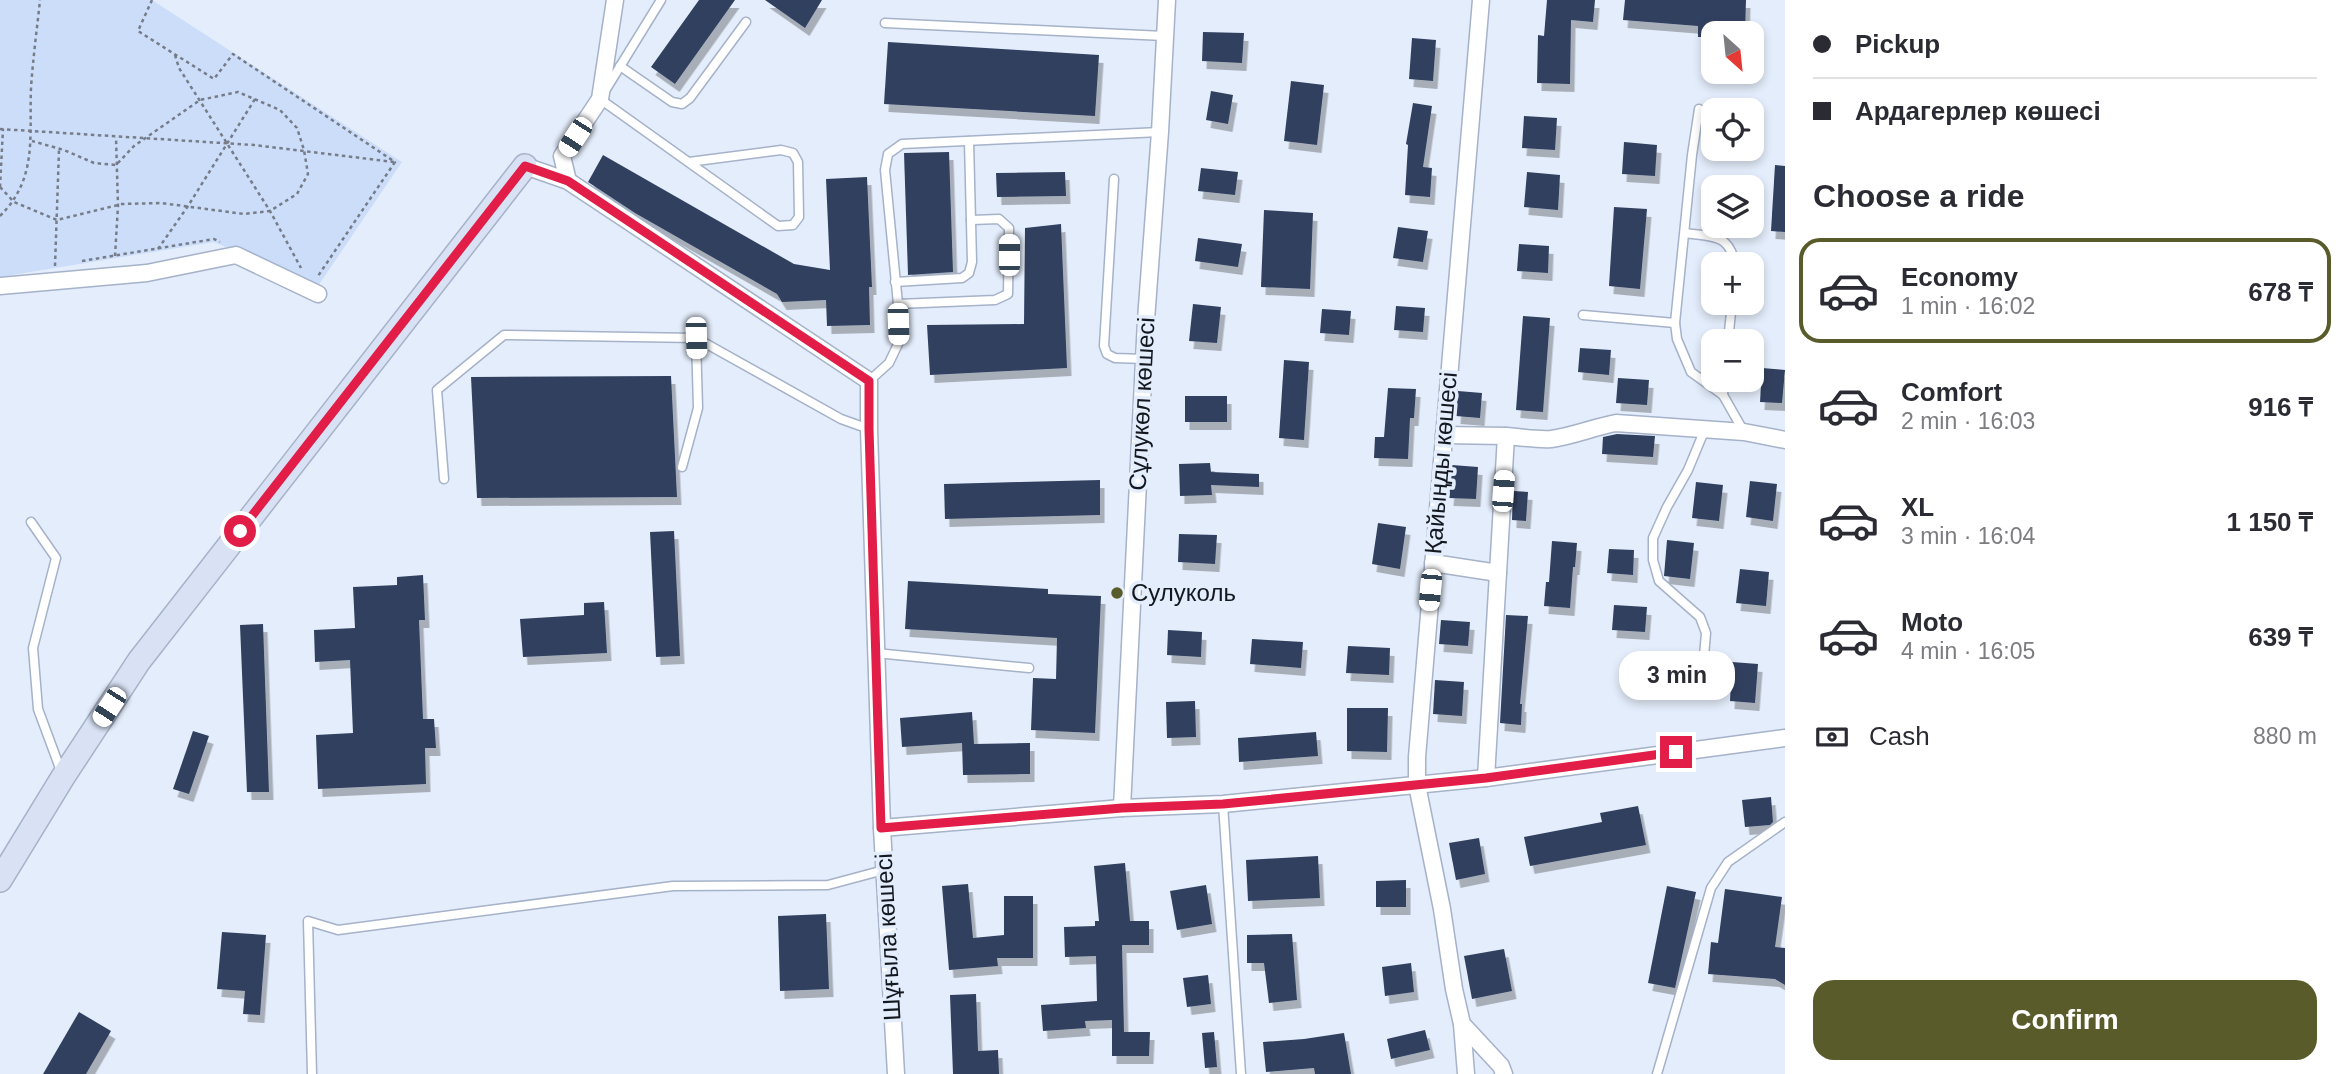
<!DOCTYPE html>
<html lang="en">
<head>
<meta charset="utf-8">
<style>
	:root { --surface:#fff; --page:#f2f2f3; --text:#2b2b33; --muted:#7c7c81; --line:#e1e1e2; --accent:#595c2a }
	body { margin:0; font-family:Helvetica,sans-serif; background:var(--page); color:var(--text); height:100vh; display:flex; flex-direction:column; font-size:26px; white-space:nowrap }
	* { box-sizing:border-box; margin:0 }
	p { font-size:23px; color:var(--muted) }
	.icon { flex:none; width:38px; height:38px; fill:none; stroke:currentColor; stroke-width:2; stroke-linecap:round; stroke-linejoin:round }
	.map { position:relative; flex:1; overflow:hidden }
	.details { display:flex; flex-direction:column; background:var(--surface); width:560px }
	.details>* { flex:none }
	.hud { display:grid; align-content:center; height:154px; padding:0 28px; background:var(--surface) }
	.needle { width:46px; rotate:153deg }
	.buttons { position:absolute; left:1701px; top:21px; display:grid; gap:14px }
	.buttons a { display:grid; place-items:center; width:63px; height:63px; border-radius:14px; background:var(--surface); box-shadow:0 4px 10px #0003; font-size:35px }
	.end { position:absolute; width:32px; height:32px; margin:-16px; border:9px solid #e11d48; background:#fff; box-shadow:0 0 0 4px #fff }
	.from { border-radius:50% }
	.bubble { position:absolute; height:49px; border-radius:21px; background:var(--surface); box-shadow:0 4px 10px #0003; font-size:23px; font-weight:800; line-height:49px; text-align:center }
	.car { position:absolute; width:21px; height:42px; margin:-21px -10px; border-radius:9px; box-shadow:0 0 5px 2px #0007; background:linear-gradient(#fff 24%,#345 0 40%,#fff 0 76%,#345 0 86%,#fff 0) }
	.hud b { display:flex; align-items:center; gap:24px; height:66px; font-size:26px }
	.hud b+b { border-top:2px solid var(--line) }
	.hud i { width:18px; height:18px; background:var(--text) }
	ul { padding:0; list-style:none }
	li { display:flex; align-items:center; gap:21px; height:105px; margin:0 14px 10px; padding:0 14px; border:4px solid transparent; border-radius:21px }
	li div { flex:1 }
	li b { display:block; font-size:26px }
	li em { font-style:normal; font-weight:800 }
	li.current { border-color:var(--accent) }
	li>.icon { width:63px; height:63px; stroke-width:1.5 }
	h2 { padding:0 28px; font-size:32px; line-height:84px }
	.pay { display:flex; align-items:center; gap:18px; height:77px; padding:0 28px; font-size:26px }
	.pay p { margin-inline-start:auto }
	.action { display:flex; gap:14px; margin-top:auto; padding:14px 28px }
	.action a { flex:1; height:80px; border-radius:21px; background:var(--accent); color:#fff; font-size:28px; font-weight:800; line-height:80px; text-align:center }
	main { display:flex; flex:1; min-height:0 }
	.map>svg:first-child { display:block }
	.green { fill:#ccddfa }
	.building { fill:#30405f; filter:url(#shadow) }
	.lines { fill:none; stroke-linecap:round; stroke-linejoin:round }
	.lane-casing { stroke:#a5b2c9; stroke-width:11 }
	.street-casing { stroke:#a5b2c9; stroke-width:19 }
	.secondary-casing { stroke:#a5b2c9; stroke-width:26 }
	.path { stroke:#767d88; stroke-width:2.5; stroke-dasharray:3.5 3.5; stroke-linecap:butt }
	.lane { stroke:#fff; stroke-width:8 }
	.street { stroke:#fff; stroke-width:16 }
	.secondary { stroke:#d8e2f4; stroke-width:23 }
	.route { stroke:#e11d48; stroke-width:9 }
	.poi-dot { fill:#595c2a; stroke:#e4edfb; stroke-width:2.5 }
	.labels { text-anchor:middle; stroke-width:7; stroke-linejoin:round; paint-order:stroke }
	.street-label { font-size:24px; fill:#131820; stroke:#e4edfb }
	.poi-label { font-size:24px; fill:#131820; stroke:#e4edfb; text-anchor:start }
</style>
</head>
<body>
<main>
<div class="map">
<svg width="1785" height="1074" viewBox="0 0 1785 1074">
	<defs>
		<filter id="shadow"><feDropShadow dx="4.5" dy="8" stdDeviation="0" flood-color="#0004"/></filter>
	</defs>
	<rect width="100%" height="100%" fill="#e4edfb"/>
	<polygon class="green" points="0,0 152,0 402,162 318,286 214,242 0,277"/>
	<g class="building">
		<polygon points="699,0 735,0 675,84 651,67"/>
		<polygon points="765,0 822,0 805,28"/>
		<polygon points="1547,0 1595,0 1593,22 1571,20 1570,84 1537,83 1538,35 1544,36"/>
		<polygon points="1625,0 1746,0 1745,33 1713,33 1713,37 1698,37 1698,26 1623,20"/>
		<polygon points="1203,32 1244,33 1242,63 1202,61"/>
		<polygon points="1412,38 1436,40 1433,81 1409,79"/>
		<polygon points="888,42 1099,55 1095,116 884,104"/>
		<polygon points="1291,81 1324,85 1317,145 1284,141"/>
		<polygon points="1211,91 1233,95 1228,124 1206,120"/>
		<polygon points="1413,103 1432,106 1423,167 1432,168 1430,197 1405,195 1408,145 1406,144"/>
		<polygon points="1524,116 1557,118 1555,150 1522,148"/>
		<polygon points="1624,142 1657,145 1655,176 1622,174"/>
		<polygon points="949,152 953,272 908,275 904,153"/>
		<polygon points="603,155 794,264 830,270 826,179 867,177 872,287 869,287 870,325 827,326 826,300 782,302 777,294 635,213 588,182"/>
		<polygon points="1775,165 1785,166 1785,232 1771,231"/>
		<polygon points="1201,168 1238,172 1235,195 1198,191"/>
		<polygon points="1065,172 1066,196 997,197 996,173"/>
		<polygon points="1527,172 1560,175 1558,210 1524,207"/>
		<polygon points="1614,207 1647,209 1640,289 1609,286"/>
		<polygon points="1264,210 1313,213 1310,289 1261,287"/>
		<polygon points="1061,224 1067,368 930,375 927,325 1024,324 1025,228"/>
		<polygon points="1398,227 1428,231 1423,262 1393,258"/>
		<polygon points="1198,238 1242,244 1238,267 1195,261"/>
		<polygon points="1519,244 1549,246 1548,273 1517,271"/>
		<polygon points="1193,304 1221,307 1217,343 1189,341"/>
		<polygon points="1396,306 1425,308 1423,332 1394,330"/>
		<polygon points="1322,309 1351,311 1349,335 1320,333"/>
		<polygon points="1523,316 1550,318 1543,412 1516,410"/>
		<polygon points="1580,348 1611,350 1609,375 1578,372"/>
		<polygon points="1284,360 1309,362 1304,440 1279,438"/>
		<polygon points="1762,368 1785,370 1782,403 1760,402"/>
		<polygon points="671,376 677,497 477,498 471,377"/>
		<polygon points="1618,378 1649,380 1647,405 1616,403"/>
		<polygon points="1388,388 1416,389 1414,418 1410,418 1408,459 1374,458 1375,437 1384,437"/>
		<polygon points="1458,391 1482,393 1480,418 1456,416"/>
		<rect x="1185" y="396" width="42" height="26"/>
		<polygon points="1617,434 1655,436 1653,457 1602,454 1603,437"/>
		<polygon points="1210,463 1211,472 1259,474 1259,487 1211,485 1212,495 1180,496 1179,464"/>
		<polygon points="1452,465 1478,467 1476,499 1449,498"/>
		<polygon points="1100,480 1100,515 945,519 944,484"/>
		<polygon points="1750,481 1777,484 1773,521 1746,517"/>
		<polygon points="1696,482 1723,485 1719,521 1692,518"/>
		<polygon points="1513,491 1528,492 1526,521 1512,520"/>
		<polygon points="1378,523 1406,527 1400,569 1372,564"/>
		<polygon points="674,531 680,656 656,657 650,532"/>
		<polygon points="1179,534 1217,535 1215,564 1178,562"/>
		<polygon points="1667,540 1694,543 1690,579 1664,576"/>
		<polygon points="1552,541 1577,543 1575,567 1573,567 1570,608 1544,606 1546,582 1549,582"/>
		<polygon points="1609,549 1634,550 1633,575 1607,573"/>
		<polygon points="1740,569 1769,572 1766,606 1736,603"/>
		<polygon points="423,575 425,620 419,620 423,719 434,719 436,748 425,748 426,784 318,789 316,735 353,733 350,660 315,662 314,630 355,628 353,587 397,585 397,577"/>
		<polygon points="908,581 1048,589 1048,594 1101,596 1095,733 1031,730 1033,678 1056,679 1057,638 905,629"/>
		<polygon points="604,602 607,653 523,657 520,619 584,615 584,603"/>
		<polygon points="1614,605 1647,607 1645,632 1612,630"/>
		<polygon points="1506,615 1528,616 1520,704 1522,704 1521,725 1500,723"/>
		<polygon points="1441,620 1470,622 1468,646 1439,644"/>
		<polygon points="263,624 269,792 247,792 240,625"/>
		<polygon points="1168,630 1202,632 1201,657 1167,655"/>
		<polygon points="1252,639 1303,642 1301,668 1250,664"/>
		<polygon points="1348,646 1390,648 1389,675 1346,673"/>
		<polygon points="1652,654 1696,657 1694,684 1650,681"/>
		<polygon points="1732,662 1758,664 1755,703 1730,701"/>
		<polygon points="1435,680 1464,682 1462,716 1433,714"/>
		<polygon points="1195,701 1196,737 1167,738 1166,702"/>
		<polygon points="1347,708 1388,708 1387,752 1347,751"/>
		<polygon points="972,712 974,744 1030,743 1030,774 963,775 962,743 902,747 900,718"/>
		<polygon points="193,731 209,736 189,794 173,789"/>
		<polygon points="1316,732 1318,756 1239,762 1238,738"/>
		<polygon points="1771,797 1773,822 1770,825 1745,827 1742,800"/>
		<polygon points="1638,806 1646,845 1530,866 1524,837 1602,822 1600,813"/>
		<polygon points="1479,838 1485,874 1456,880 1449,843"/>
		<polygon points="1318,856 1320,898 1248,901 1246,860"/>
		<polygon points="1125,863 1130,921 1149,921 1149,945 1122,945 1124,1032 1150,1032 1149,1056 1112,1056 1112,1020 1085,1021 1086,1028 1043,1031 1041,1005 1097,1001 1096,956 1065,957 1064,927 1095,926 1095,921 1099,921 1094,866"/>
		<polygon points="1406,880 1406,907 1376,907 1376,881"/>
		<polygon points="968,884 973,938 1004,935 1004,896 1033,896 1033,958 997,958 998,966 949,970 942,886"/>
		<polygon points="1206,885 1212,924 1177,930 1170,891"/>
		<polygon points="1667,886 1696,892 1675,988 1648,983"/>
		<polygon points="1725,889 1782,897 1775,947 1785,948 1785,985 1775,979 1708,974 1711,942 1718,943"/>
		<polygon points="826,914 829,989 780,991 778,916"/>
		<polygon points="222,932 266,935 260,1015 243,1014 245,991 217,989"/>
		<polygon points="1292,934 1297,1000 1269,1003 1264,963 1247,963 1247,935"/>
		<polygon points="1504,949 1512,991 1472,999 1464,956"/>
		<polygon points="1411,963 1414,992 1385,996 1382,967"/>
		<polygon points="1208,975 1211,1004 1187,1007 1183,978"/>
		<polygon points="976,994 978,1051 998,1050 999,1074 953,1074 950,995"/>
		<polygon points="79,1012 111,1031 86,1074 43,1074"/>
		<polygon points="1425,1030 1430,1050 1391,1059 1387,1039"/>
		<polygon points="1214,1032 1217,1067 1205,1068 1202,1033"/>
		<polygon points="1344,1033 1351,1074 1315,1074 1314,1068 1266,1072 1263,1042 1304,1039"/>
	</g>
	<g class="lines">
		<g class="lane-casing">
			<g id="lane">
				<polyline points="661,0 600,99 778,226 793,225 799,217 798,162 793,153 781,150 689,162"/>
				<polyline points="885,23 1164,36"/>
				<polyline points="620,66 672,102 682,104 690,98 746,22"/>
				<polyline points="1699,109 1692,155 1675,323 1677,339 1691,372 1723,395 1744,432"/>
				<polyline points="1114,179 1104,346 1107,354 1115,358 1144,359"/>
				<path d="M1685,233c27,4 44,0 50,31"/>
				<polyline points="895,282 962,278 969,273 972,262 969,141"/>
				<polyline points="898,304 995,300 1008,294 1009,228 999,219 971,220"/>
				<polyline points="1583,315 1675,323"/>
				<polyline points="1728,341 1732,303"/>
				<polyline points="869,381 889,363 898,344 898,304 885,170 888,154 902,144 1160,132"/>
				<polyline points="1723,395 1724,380"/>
				<polyline points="682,467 698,408 696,338"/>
				<polyline points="444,479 437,390 504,335 696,338 841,419 869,429"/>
				<polyline points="31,522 56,558 33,648 38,709 61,771"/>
				<polyline points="876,653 1029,668"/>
				<polyline points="1704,656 1706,633 1700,617 1659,581 1653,560 1653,538 1667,507 1688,470 1705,429"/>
				<polyline points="1223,804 1241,1074"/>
				<polyline points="312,1074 308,921 338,930 673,886 828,885 884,870"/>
				<polyline points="1657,1074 1711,888 1728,862 1785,822"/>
			</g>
		</g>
		<g class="street-casing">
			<g id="street">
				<polyline points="1481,0 1417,757 1417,785 1442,909 1454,989 1462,1024 1501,1066 1504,1074"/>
				<polyline points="525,166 568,181 869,381 869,429 882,828 896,1074"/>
				<polyline points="568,181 562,156 600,99 615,0"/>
				<polyline points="0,286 147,273 236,255 318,294"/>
				<polyline points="1444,435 1506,436 1486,778"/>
				<path d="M1506,436c15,1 30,4 45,3 22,-3 43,-12 65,-16l128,9 41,8"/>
				<polyline points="1433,563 1498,573"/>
				<polyline points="1122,808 1146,320 1160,132 1167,0"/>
				<polyline points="882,828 1122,808 1223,804 1486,778 1785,738"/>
				<polyline points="1462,1024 1466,1074"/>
			</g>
		</g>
		<g class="secondary-casing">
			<polyline id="secondary" points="0,880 63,777 139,661 525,166"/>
		</g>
		<g class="path">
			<polyline points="152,0 138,31 214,79 233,54 395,162 318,276"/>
			<polyline points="175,55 179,68 270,211 301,268"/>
			<polyline points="0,129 254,145 394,162"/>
			<polyline points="0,187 14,202 57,220 122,204 161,203 244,214 270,211 297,194 308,174 304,150 297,128 280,110 238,92 200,100 134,146 116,165 94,163 64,150 32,141"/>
			<polyline points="0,187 3,129"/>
			<path d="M0,216c38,-38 29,-79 31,-128 2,-30 6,-59 9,-88"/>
			<polyline points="158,249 188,206 255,99"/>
			<polyline points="115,256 118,206 116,137"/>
			<polyline points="82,261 214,239 220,242"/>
			<polyline points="55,266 59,150"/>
		</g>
		<use href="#lane" class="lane"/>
		<use href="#street" class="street"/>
		<use href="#secondary" class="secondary"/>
	</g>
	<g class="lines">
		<polyline class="route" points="240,531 525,166 568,181 869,381 869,429 881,828 1122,808 1223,804 1486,778 1676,752"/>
	</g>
	<circle class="poi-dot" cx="1117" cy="593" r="7"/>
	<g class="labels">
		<g class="street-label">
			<text transform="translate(1142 404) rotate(-87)" y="8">Сұлукөл көшесі</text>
			<text transform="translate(1441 463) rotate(-85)" y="8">Қайыңды көшесі</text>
			<text transform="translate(888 937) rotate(-93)" y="8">Шұғыла көшесі</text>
		</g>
		<g class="poi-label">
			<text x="1131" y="601">Сулуколь</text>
		</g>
	</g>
</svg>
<div class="buttons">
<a><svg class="needle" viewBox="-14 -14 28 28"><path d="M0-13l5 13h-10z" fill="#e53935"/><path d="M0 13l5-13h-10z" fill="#7c7c81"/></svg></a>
<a><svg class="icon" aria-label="locate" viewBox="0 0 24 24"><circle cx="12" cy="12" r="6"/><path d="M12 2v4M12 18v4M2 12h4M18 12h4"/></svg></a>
<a><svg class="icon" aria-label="layers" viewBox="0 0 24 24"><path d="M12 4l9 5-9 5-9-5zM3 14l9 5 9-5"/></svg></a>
<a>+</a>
<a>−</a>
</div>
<i class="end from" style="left:240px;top:531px"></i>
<i class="end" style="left:1676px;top:752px"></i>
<div class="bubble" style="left:1619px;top:651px;width:116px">3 min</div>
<i class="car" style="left:575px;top:137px;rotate:213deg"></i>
<i class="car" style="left:1009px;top:255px;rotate:0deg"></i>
<i class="car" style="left:898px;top:324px;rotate:178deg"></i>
<i class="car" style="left:696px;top:338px;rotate:178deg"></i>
<i class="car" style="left:1503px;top:491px;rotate:4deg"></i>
<i class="car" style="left:1430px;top:590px;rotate:185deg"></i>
<i class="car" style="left:109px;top:707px;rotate:213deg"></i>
</div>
<section class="details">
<div class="hud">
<b><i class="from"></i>Pickup</b>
<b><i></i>Ардагерлер көшесі</b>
</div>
<h2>Choose a ride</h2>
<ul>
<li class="current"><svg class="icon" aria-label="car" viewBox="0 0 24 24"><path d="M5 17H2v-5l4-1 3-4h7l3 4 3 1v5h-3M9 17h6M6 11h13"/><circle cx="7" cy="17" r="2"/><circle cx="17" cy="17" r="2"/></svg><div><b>Economy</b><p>1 min · 16:02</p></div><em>678 ₸</em></li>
<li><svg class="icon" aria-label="car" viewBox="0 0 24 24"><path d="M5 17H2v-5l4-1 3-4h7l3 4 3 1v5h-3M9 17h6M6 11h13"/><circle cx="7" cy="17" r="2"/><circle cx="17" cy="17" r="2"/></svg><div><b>Comfort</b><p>2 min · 16:03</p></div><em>916 ₸</em></li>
<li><svg class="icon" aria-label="car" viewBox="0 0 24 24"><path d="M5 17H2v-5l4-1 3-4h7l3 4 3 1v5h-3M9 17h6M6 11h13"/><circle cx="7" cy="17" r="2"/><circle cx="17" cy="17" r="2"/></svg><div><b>XL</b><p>3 min · 16:04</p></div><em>1 150 ₸</em></li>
<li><svg class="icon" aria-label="car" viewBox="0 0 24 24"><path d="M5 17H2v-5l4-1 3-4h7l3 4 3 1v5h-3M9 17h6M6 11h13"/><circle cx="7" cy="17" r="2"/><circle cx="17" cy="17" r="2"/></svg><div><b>Moto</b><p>4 min · 16:05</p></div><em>639 ₸</em></li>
</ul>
<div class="pay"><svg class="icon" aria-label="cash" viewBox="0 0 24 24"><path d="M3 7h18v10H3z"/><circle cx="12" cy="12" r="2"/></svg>Cash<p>880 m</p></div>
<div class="action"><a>Confirm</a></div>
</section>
</main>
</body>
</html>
